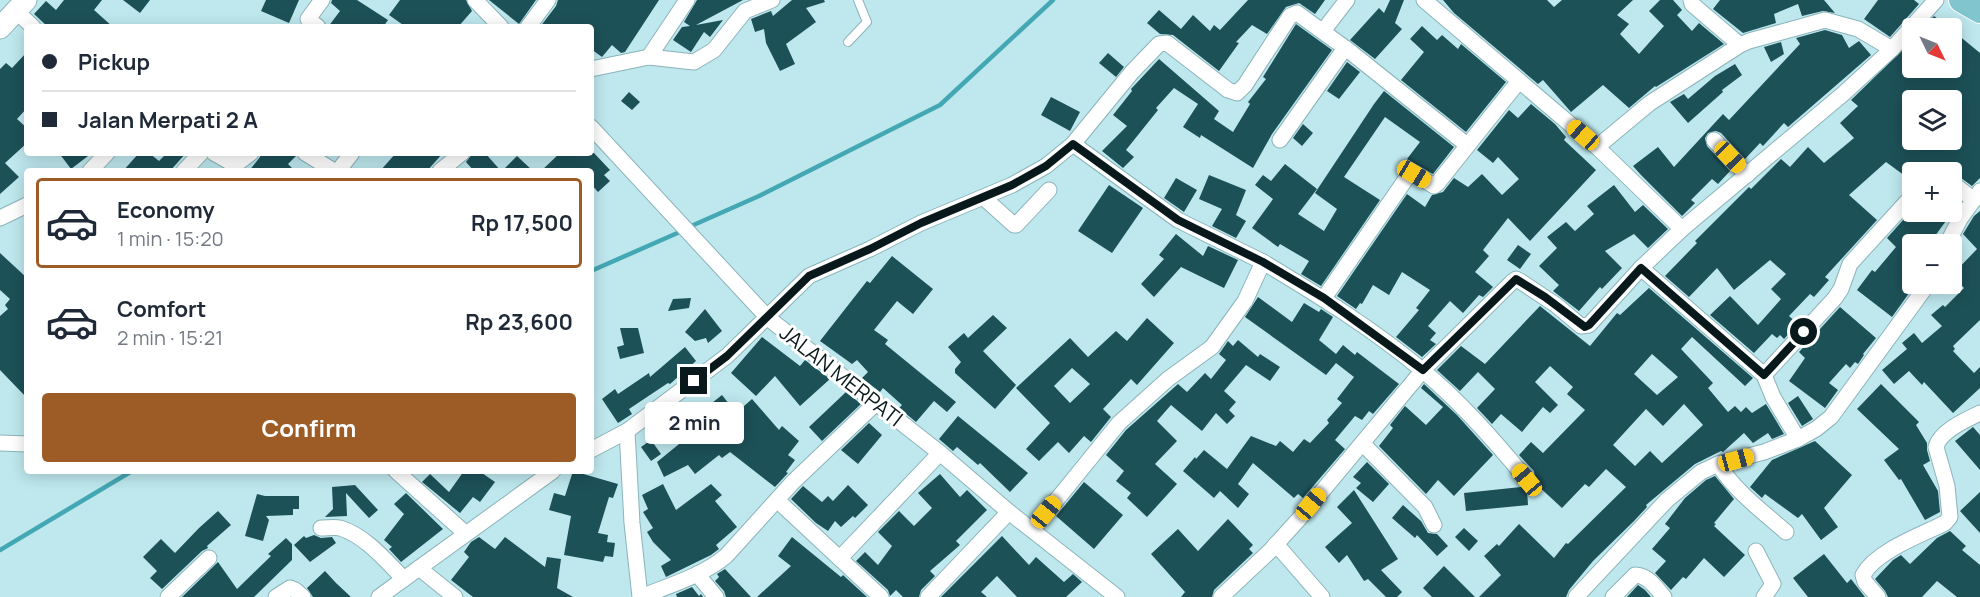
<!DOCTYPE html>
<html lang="en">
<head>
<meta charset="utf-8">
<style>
	:root { --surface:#fff; --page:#f6f6f7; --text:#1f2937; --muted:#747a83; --line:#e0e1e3; --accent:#9d5c26 }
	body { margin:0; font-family:Manrope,sans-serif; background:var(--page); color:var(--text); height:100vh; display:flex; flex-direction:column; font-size:22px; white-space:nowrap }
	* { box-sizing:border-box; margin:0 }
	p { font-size:20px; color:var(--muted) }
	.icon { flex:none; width:33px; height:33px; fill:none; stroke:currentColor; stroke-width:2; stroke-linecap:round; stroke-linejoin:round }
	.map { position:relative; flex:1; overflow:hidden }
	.panel { position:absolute; left:24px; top:168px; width:570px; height:306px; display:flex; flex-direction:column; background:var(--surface); border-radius:6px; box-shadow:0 3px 15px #0003 }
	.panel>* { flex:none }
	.hud { position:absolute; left:24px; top:24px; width:570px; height:132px; border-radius:6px; box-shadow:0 3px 15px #0003; display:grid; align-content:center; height:132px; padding:0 18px; background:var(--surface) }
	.needle { width:39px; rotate:133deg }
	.controls { position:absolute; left:1902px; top:18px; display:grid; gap:12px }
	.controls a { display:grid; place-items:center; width:60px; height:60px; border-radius:6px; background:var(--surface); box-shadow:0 3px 15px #0003; font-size:30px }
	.end { position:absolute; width:27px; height:27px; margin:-14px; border:8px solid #09191b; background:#fff; box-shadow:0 0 0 3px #fff }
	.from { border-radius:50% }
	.bubble { position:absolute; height:42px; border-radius:6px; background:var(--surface); box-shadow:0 3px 15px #0003; font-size:20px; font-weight:700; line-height:42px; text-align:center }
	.car { position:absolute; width:18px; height:36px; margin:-18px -9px; border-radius:8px; box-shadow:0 0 4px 2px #0007; background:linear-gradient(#f5c518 24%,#345 0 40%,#f5c518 0 76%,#345 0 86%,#f5c518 0) }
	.hud b { display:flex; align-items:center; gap:21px; height:57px; font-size:22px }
	.hud b+b { border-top:2px solid var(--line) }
	.hud i { width:15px; height:15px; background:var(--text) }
	ul { padding:10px 0 0; list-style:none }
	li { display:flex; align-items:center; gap:18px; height:90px; margin:0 12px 9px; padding:0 6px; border:3px solid transparent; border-radius:6px }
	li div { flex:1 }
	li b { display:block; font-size:22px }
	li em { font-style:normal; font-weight:700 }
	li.on { border-color:var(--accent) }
	li>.icon { width:54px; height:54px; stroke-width:1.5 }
	.button { display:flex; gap:12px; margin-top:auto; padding:12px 18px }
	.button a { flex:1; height:69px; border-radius:6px; background:var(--accent); color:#fff; font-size:24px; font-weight:700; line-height:69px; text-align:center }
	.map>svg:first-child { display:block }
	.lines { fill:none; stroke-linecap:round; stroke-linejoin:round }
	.stream { stroke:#44a7b4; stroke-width:4.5 }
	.building { fill:#1d5158; fill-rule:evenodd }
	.lane-casing { stroke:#8bb4ba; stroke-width:10 }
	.street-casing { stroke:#8bb4ba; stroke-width:17 }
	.secondary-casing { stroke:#8bb4ba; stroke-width:23 }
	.primary-casing { stroke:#fff; stroke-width:26 }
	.lane { stroke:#fff; stroke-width:8 }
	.street { stroke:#fff; stroke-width:15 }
	.secondary { stroke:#fff; stroke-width:21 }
	.primary { stroke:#81c6ce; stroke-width:24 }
	.route { stroke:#09191b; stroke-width:8 }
	.labels { text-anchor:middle; stroke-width:6; stroke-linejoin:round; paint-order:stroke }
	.street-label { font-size:21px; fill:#09191b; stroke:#fff }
</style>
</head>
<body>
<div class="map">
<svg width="1980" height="597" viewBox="0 0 1980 597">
	<rect width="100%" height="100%" fill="#bee8ee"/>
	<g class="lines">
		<g class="stream">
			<polyline points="689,227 759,196 940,105 1053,0"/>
			<polyline points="591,271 682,231"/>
			<polyline points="0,550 132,471"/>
		</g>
	</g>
	<g class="building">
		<polygon points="64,0 102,0 94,10 113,27 48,27 34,14 46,1 56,10"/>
		<polygon points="123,0 150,0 140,13"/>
		<polygon points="266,0 299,0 289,23 261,11"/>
		<polygon points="332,0 357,0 388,20 383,27 328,27 340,11 331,3"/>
		<polygon points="400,0 466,0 472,11 458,27 406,27 389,15"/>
		<polygon points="489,0 536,0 519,24"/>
		<polygon points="558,0 659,0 625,52 621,53 612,45 602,57 591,49 591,27 540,27 556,6"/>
		<polygon points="697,0 743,0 696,25 723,20 710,37 704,32 691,52 673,40 682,27 690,26 684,22"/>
		<polygon points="792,0 824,0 825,2 806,8 816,22 786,44 795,64 780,71 766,43 764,29 755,32 751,19 771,11 773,16"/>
		<polygon points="1248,0 1325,0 1315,14 1299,3 1286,7 1267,34 1252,25 1236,42 1239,43 1219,71 1173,35 1160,34 1147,23 1159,10 1181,29 1193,15 1210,31 1214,25 1220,30"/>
		<polygon points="1390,0 1404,0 1395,23 1402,29 1375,59 1350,40 1379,8 1384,13"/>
		<polygon points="1443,0 1547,0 1554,7 1562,0 1633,0 1617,15 1629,24 1620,34 1639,54 1664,26 1649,11 1660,0 1673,0 1682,10 1677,15 1692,31 1699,23 1724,44 1656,87 1655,86 1629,108 1603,85 1571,112 1543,80 1538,84 1454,13"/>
		<polygon points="1720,0 1824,0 1835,13 1823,11 1802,16 1798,4 1774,14 1776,23 1743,33 1713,9"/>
		<polygon points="1878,0 1914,0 1919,4 1890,37 1864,19"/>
		<polygon points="1934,16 1950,28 1924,28"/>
		<polygon points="1296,24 1332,50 1272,134 1253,168 1201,135 1200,138 1183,127 1198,104 1174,88 1156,108 1158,110 1126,150 1134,157 1123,168 1102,151 1127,126 1113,115 1132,91 1131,89 1159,59 1219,111 1214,119 1233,132 1250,104 1248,102 1266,79 1263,77"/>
		<polygon points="1422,26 1437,40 1442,35 1458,49 1461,44 1506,82 1466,132 1401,80 1424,52 1410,39"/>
		<polygon points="1825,30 1842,35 1849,48 1859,41 1871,55 1788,127 1784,123 1763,146 1760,143 1745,159 1721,133 1716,131 1708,133 1705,138 1707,146 1730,171 1718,184 1712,179 1691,200 1695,203 1682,216 1641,175 1633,166 1658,147 1674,167 1723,114 1729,120 1800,44 1796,38"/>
		<path d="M1952,30l28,23v125l-8,8 -15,-11 -10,-3 -12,-10 -7,10h-16v9l-26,-19 -37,33 28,25 -52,57 4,3 -15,17 -4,-3 -21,22 9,8 -14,15 -4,-4 -3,3 -5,-4 -18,19 -44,-38 20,-19 28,29 23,-26 -10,-10 15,-15 -16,-14 -36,30 -17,-22 -28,29 -24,-21 32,-33 -2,-2 54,-54 2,2 30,-30 9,8 18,-20 16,16 30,-25 -14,-15 18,-17 -7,-6 61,-59v27h40zM1912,100h40v40h-40z"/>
		<polygon points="1781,42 1784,54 1771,62 1764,47"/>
		<polygon points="27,52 27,108 17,119 27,128 27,143 5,163 19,177 0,194 0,69 6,63 12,68"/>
		<polygon points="1108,53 1124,67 1116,77 1099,63"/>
		<polygon points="1347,62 1360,72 1339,99 1327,91"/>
		<polygon points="1735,64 1742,75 1722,90 1723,92 1688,123 1670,102 1684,94 1688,99 1715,76"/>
		<polygon points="1384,91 1454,147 1433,174 1407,159 1420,142 1385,117 1344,177 1380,200 1321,286 1301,274 1309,261 1280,244 1278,247 1252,228 1273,199 1255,185 1263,175 1271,181 1285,164 1317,189 1298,214 1324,231 1337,209 1315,193 1374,104"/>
		<polygon points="629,92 640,102 632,110 621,101"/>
		<polygon points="1051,97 1080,112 1070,131 1041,115"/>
		<polygon points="1531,104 1555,124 1566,137 1564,140 1596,170 1530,241 1508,218 1483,250 1489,256 1475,272 1493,287 1483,297 1479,295 1463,313 1450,301 1428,326 1436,333 1430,340 1436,344 1422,357 1396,337 1419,310 1416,308 1430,290 1402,272 1389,295 1373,285 1362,304 1360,303 1356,309 1337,296 1407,194 1425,207 1432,195 1443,192 1454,178 1468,187 1482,174 1502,195 1519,179 1498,157 1493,163 1477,150 1509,110 1518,118"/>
		<polygon points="1303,124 1313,133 1302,146 1293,138"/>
		<polygon points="59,153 92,153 71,169"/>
		<polygon points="139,153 149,153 159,161 167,153 186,153 170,171 123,171"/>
		<polygon points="261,153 295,153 296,156 288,164 295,171 249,171 260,157"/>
		<polygon points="396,153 443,153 427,171 380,171"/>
		<polygon points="473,153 485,153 501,171 474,171 466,162"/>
		<polygon points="560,153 594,153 610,170 604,175 610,181 598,192 591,184 591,171 541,171"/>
		<polygon points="517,156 533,171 502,171"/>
		<polygon points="1209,175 1246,190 1236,215 1246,221 1236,238 1212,226 1222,209 1199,199"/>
		<polygon points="1176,178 1197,190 1184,212 1164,198"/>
		<polygon points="1109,185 1143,208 1112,253 1078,231"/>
		<polygon points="1614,185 1635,212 1643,205 1668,229 1648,248 1634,234 1605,251 1622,268 1602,289 1600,287 1579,311 1553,291 1559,285 1539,266 1557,248 1547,237 1566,222 1575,231 1594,214 1587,206"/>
		<polygon points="1952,195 1960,202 1929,244 1912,244 1912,289 1892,317 1857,290 1872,270 1875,272 1896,247 1887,238 1912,210 1912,212 1952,212"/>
		<polygon points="1980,211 1980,320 1953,346 1955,349 1953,351 1974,373 1980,367 1980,388 1953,413 1924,382 1922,385 1909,371 1894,384 1882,370 1907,349 1902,343 1914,333 1922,343 1942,326 1931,315 1943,305 1945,307 1964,288 1952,275 1977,249 1963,234 1974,216"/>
		<polygon points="1176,234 1203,256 1208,246 1238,260 1224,288 1181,267 1154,297 1141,284 1164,259 1159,255"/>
		<polygon points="1518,245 1531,254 1520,269 1507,260"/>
		<polygon points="0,253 27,278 27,398 0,370 0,316 8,309 5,305 10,299 0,290"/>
		<polygon points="892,256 933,289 913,314 897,301 874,330 888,340 885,344 956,402 947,412 934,401 916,422 899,408 902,405 883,388 880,392 862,378 868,372 857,360 852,364 820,341 867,281 870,283"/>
		<path d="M1649,288l104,90 -8,8 -53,-49 -11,12 32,34 -5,5 20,24 7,-6 6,6 5,-5 6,6 14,-9 18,30 -12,5 -4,-6 -15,10 -9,-10 -21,19 -2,-1 -26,13 -49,41 1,2 -13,14 -41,40 -24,29 -3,7h-87l22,-22 -17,-19 13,-12 2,2 20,-22 35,34 12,-15 2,1 58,-57 -20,-18 -17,18 -4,-3 -23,24 -26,-24 -2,-13 -15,-16 12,-13 12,11 42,-43 -18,-16 6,-7 -23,-21 -15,16 23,23 -8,8 -7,-6 -21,25 -21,-18 -9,10 -15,-16 18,-19 -17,-17 -18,19 -23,-21 24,-24 24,18 55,-58 50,40 27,-33 3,2zM1652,354l26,23 -21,18 -23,-21zM1684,404l19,21 -41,38 -12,-12 -15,15 -22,-21 33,-36 17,17z"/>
		<polygon points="1258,297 1292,322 1304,303 1319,312 1321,309 1333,317 1319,340 1336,354 1343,345 1355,355 1357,352 1399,384 1373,414 1369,411 1362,420 1355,416 1335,440 1345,449 1303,498 1298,494 1294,498 1253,463 1238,484 1249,494 1238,508 1220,491 1214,498 1183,471 1195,457 1196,459 1204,450 1227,469 1251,436 1276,446 1280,441 1293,452 1304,439 1310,443 1329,423 1327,420 1342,403 1337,399 1354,377 1336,363 1326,375 1245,317"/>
		<polygon points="691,298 689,308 668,311 673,299"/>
		<polygon points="1840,307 1876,338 1863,354 1864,355 1858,364 1855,362 1850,368 1846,364 1829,383 1838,390 1825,408 1789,381 1805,358 1799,352"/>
		<polygon points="705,309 722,331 708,343 706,338 695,341 685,332"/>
		<polygon points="993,315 1007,328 983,351 1016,385 995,409 955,373 955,369 961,362 948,347 964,333 968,338"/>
		<path d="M1147,318l27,25 -37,42 -6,-6 -28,30 8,8 -20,25 -7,-6 -15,17 -11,-11 -19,19 -13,-12 24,-26 -34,-35 54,-50 18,19 28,-26 11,10zM1072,368l18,16 -20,19 -16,-17z"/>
		<polygon points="620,328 638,328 644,353 620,359 617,347 624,345"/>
		<polygon points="762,337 800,366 805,360 830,379 800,406 775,376 756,396 731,373"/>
		<polygon points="1238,340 1258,357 1260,354 1280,367 1270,381 1246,365 1224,391 1236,402 1229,410 1235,416 1227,424 1216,413 1202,431 1171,405 1157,421 1177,441 1155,464 1177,484 1147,517 1127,498 1131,493 1116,481 1124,471 1106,455 1126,430 1178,384 1187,392 1205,373 1211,379 1226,360 1219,354 1228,341 1233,346"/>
		<polygon points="685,347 696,361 670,384 668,383 629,409 632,414 618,423 602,399 615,389 618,394 649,373 650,377"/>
		<polygon points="1424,384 1457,415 1493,455 1454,496 1438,480 1426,494 1379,446 1393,428 1390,425 1405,406 1426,425 1443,407 1421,388"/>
		<polygon points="1881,384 1919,422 1916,425 1927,443 1927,450 1930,461 1923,465 1938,491 1940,512 1925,520 1901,479 1899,480 1884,460 1899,449 1857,409"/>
		<polygon points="846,392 861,404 822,441 809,427"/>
		<polygon points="722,395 736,413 752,399 779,430 782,426 799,441 788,455 795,460 786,472 788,473 775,487 730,452 722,458 719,455 695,474 688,465 664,477 657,462 684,440 665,415 676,407 688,422"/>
		<polygon points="1798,396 1813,419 1802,426 1788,403"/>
		<polygon points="958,416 1028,473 1010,492 980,463 978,465 957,447 953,451 939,439"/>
		<polygon points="869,423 882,435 858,464 841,450"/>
		<polygon points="1973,427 1980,435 1980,470 1955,441"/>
		<polygon points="651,440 661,454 651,461 641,447"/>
		<polygon points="1815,441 1852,475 1824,508 1838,527 1821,540 1802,514 1798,518 1765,494 1762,498 1750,487 1772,460"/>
		<polygon points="1367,462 1389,484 1373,502 1356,488 1361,483 1353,477"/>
		<polygon points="464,471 479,471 495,482 480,502 473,497 460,513 422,482 430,474 449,492"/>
		<polygon points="573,471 618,484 613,498 609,497 598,533 608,535 607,542 615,543 613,557 605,556 603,562 564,555 571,516 549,510 554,493 565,496"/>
		<polygon points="940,474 960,497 967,490 987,510 956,541 960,545 930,571 935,576 921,590 919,597 903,597 896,590 890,596 888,590 856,561 865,552 878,565 892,546 878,532 899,511 914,526 932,508 918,493"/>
		<polygon points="1715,476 1734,499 1714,523 1716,524 1714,526 1745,555 1724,577 1704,558 1686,579 1683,577 1671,590 1655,573 1666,561 1652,549 1670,528 1665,524 1685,498 1706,480"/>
		<polygon points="1084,482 1123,515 1094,549 1056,516"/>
		<polygon points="663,484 676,510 711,484 722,495 715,501 737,527 716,545 719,549 711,555 666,577 661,566 671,560 653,542 647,532 653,528 643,512 648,509 642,495"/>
		<polygon points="355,485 378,510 369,518 346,493 347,516 325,517 333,509 332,487"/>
		<polygon points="848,485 868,505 855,518 853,516 841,527 835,521 828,531 816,523 791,499 803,486 822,502 828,496 833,501"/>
		<polygon points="1521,487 1527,490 1528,505 1466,511 1464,493"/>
		<polygon points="1354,490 1398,559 1381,570 1402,592 1397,597 1386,597 1368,579 1364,581 1347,555 1339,563 1325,547 1352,523 1337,507"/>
		<polygon points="1980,492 1980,533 1960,511"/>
		<polygon points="406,493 443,529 401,562 389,549 392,547 384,540 404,514 394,504"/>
		<polygon points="257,494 265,496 299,496 299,509 293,509 293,515 266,516 269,520 263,541 245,536"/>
		<polygon points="1403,505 1421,521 1428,533 1437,534 1448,546 1437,556 1417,535 1415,538 1392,518"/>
		<polygon points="218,511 231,525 207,546 208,548 202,551 162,589 150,578 157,571 143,557 161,539 175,553 199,528"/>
		<polygon points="1228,519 1253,545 1249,549 1253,553 1214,590 1212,597 1181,597 1185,592 1151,554 1178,529 1198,551"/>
		<polygon points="1464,528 1478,541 1469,551 1455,537"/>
		<polygon points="1950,531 1966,546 1962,550 1980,565 1980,597 1957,597 1937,581 1922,597 1888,597 1885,591 1875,579 1893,560 1901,555 1910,564 1937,538"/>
		<polygon points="314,535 321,538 332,537 336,543 310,562 294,545 304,536 306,538"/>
		<polygon points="1002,536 1029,565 1036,557 1064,582 1073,574 1082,582 1066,597 1017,597 997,576 981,592 987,597 941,597"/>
		<polygon points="479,537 495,549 505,537 545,567 547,557 561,559 557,588 573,597 473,597 451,580 469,557 464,552 471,542"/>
		<polygon points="792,537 841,577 843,575 867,597 757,597 791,566 778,556"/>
		<polygon points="286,538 292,544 292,560 254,597 182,597 218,562 237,589 271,556 268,554"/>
		<polygon points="1824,554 1847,583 1851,579 1865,597 1808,597 1793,578"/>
		<polygon points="1444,566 1475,597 1432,597 1423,588"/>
		<polygon points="725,569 751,597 726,597 724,591 715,581 719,577 717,574"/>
		<polygon points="325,571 336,583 351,597 313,597 307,588"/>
		<polygon points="1638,585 1645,590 1651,597 1627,597"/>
		<polygon points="692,587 699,596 701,594 703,597 677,597 676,594"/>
	</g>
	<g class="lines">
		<g class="lane-casing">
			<polyline id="lane" points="848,42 867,22 858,0"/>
		</g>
		<g class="street-casing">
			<g id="street">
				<polyline points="475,0 501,27"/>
				<polyline points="1424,0 1597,147 1682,229"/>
				<polyline points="1691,0 1692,4 1740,45"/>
				<polyline points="16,11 33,27"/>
				<polyline points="318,27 308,19 322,0"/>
				<polyline points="528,27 548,0"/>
				<polyline points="1323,31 1347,0"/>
				<polyline points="649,57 687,0"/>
				<polyline points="591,69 649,57 694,62 714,50 745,11 772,0"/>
				<polyline points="591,127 768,318 940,453 1009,512 1117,597"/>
				<polyline points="1280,140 1345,48"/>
				<polyline points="1714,140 1747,175"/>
				<polyline points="1073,144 1178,220 1263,262"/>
				<polyline points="1597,147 1650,103 1740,45 1749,41 1825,20 1858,29 1892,49"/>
				<polyline points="214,153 235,165 251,153"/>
				<polyline points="305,153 334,171"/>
				<polyline points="90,171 107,153"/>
				<polyline points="184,171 201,153"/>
				<polyline points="338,171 352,153"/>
				<polyline points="440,171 462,153"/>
				<polyline points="1952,183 1974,200"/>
				<polyline points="984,198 1014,225 1016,225 1049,190"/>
				<polyline points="0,218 27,205"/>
				<polyline points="1947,244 1960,219 1980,191"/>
				<polyline points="1641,268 1764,375 1773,397 1798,439"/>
				<polyline points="1324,298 1408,176 1411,174 1414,174 1434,186 1437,184 1519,81"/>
				<polyline points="1764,375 1835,298 1841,289 1850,264 1912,196"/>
				<polyline points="627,431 632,523 640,597"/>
				<polyline points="0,443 27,444"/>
				<polyline points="1363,444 1425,507 1434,525"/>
				<polyline points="591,450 627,431 727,356 809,276 870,249 921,223 1012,185 1046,166 1073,144 1132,72 1159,44 1167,43 1228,90 1237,93 1245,85 1290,16 1297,13 1348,50 1467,145"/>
				<path d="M1718,464c17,27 44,47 68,68"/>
				<polyline points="396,471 465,533"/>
				<polyline points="777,500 881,597"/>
				<path d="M321,528c6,0 14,-1 19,0 26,8 46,33 64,51"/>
				<path d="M1033,529l86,-106 49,-44 44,-32 33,-46 18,-39c55,33 110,67 159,108 39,32 73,71 105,110"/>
				<polyline points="1276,544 1322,597"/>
				<polyline points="1756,551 1773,584 1764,597"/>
				<polyline points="840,558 940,453"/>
				<polyline points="419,568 455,597"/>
				<polyline points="697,574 716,597"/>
				<polyline points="168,597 209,558"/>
				<polyline points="276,597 290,588 295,590 303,597"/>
				<polyline points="379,597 553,471"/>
				<path d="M641,597c29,-12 61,-21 85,-41l67,-74 83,-79"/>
				<polyline points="928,597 1009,512"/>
				<polyline points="1221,597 1270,551 1299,519 1423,370 1512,282 1516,279 1520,281 1556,305 1581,326 1589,325 1641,268 1682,229 1843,94 1892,49 1936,0"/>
				<polyline points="1576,597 1667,500 1701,472 1718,464 1764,452 1798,439 1816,429 1831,417 1928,284"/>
				<path d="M1613,597l22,-22c13,0 21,13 29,22"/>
				<path d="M1878,597l-13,-15 -2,-7c13,-24 58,-40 82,-52l5,-6 -3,-31 -11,-39c4,-16 30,-27 44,-34"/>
			</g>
		</g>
		<g class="secondary-casing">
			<polyline id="secondary" points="0,28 26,0"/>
		</g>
		<g class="primary-casing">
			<polyline id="primary" points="1961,0 1980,11"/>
		</g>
		<use href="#lane" class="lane"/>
		<use href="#street" class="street"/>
		<use href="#secondary" class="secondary"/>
		<use href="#primary" class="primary"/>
	</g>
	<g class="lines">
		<polyline class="route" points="694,381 727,356 809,276 870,249 921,223 1012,185 1046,166 1073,144 1178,220 1263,262 1324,298 1423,370 1516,279 1545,297 1585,327 1589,325 1641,268 1764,375 1804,332"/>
	</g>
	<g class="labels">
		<g class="street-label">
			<text transform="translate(841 376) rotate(38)" y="7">JALAN MERPATI</text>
		</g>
	</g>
</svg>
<div class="controls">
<a><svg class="needle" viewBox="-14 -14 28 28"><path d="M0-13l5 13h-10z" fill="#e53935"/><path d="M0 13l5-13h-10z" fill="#747a83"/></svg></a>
<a><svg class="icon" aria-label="layers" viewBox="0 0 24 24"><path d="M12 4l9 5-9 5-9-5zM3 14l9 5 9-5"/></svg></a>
<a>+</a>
<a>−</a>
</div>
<i class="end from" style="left:1804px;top:332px"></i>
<i class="end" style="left:694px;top:381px"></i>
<div class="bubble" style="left:645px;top:402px;width:99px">2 min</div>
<i class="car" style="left:1583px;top:135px;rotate:311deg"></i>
<i class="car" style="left:1730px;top:157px;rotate:136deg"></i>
<i class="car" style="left:1414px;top:174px;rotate:121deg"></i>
<i class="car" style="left:1736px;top:460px;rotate:75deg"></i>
<i class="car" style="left:1527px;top:480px;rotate:320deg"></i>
<i class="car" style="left:1311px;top:504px;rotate:40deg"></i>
<i class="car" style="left:1046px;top:512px;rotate:39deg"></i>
<div class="hud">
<b><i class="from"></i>Pickup</b>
<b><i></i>Jalan Merpati 2 A</b>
</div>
<section class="panel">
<ul>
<li class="on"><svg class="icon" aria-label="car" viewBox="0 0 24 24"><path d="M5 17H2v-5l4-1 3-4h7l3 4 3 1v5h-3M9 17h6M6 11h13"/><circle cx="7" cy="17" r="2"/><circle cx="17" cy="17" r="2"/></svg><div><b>Economy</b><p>1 min · 15:20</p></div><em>Rp 17,500</em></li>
<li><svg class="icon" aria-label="car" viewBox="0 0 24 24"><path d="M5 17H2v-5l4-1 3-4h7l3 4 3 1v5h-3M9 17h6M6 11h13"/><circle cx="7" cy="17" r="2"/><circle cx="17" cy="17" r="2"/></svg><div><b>Comfort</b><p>2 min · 15:21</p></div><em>Rp 23,600</em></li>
</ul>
<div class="button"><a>Confirm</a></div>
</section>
</div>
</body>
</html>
